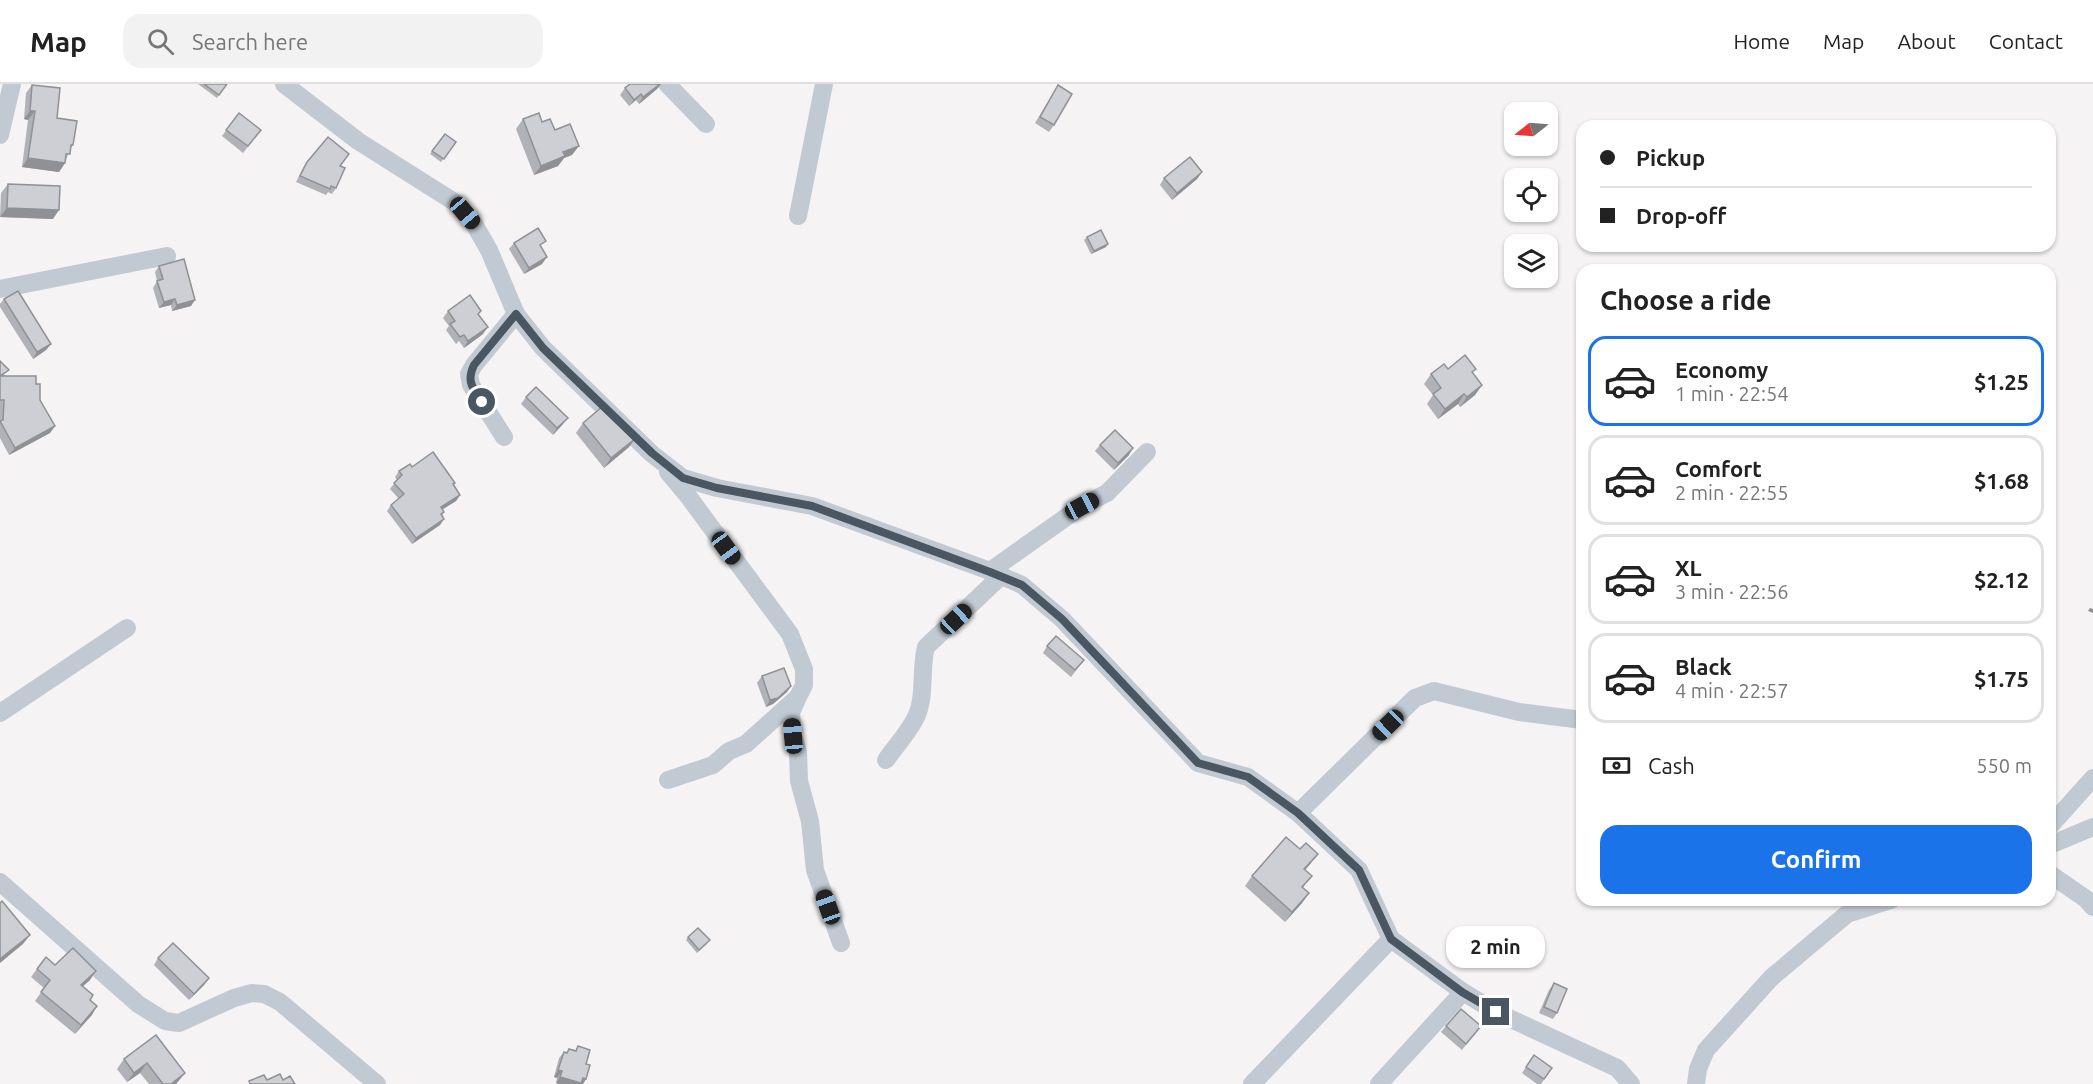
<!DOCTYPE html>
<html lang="en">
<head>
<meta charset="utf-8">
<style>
	:root { --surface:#fff; --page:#f2f2f2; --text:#222; --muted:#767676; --line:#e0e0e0; --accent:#1a73e8 }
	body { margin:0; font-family:Ubuntu,sans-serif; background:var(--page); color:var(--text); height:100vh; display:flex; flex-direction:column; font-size:22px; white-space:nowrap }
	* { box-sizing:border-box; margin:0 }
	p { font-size:20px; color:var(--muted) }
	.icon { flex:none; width:33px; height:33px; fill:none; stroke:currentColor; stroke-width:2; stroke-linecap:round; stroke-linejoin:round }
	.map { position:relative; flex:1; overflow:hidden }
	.side { position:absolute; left:1576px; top:180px; width:480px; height:642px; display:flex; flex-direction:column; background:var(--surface); border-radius:18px; box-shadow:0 2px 4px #0004 }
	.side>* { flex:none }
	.guide { position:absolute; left:1576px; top:36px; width:480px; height:132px; border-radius:18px; box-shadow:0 2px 4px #0004; display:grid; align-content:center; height:132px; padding:0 24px; background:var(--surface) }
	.needle { width:39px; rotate:253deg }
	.controls { position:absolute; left:1504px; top:18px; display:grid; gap:12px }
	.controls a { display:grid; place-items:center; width:54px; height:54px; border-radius:12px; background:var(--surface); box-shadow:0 2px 4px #0004; font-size:30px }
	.end { position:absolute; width:27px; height:27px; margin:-14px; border:8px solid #4a5661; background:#fff; box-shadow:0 0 0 3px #fff }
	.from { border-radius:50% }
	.bubble { position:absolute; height:42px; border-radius:18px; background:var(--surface); box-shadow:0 2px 4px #0004; font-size:20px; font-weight:700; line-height:42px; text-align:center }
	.car { position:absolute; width:18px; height:36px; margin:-18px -9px; border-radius:8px; box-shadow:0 0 4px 2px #0007; background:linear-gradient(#222 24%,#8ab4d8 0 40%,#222 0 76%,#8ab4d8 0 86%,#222 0) }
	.guide b { display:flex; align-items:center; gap:21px; height:57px; font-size:22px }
	.guide b+b { border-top:2px solid var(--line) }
	.guide i { width:15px; height:15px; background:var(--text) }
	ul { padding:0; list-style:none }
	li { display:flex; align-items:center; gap:18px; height:90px; margin:0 12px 9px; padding:0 12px; border:3px solid var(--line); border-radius:18px }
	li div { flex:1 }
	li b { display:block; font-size:22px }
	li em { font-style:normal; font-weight:700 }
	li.current { border-color:var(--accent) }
	li>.icon { width:54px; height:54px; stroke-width:1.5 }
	h2 { padding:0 24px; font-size:27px; line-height:72px }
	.pay { display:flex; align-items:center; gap:15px; height:66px; padding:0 24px; font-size:22px }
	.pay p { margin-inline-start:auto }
	.primary-button { display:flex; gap:12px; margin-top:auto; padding:12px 24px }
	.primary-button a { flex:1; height:69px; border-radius:18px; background:var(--accent); color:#fff; font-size:24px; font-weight:700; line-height:69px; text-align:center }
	header { display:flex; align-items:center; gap:36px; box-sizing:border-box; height:84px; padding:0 30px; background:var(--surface); border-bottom:2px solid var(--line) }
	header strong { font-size:28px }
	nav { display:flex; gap:33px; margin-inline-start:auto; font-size:21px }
	.search { width:420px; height:54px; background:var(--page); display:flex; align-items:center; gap:15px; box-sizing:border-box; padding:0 21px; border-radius:18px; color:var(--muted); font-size:22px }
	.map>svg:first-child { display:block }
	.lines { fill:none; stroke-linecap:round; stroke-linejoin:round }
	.street { stroke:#c1cad2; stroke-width:18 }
	.wall { fill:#b0b2b7 }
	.shaded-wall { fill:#909195 }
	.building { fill:#cdcfd5; stroke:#909195; stroke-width:1.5 }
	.route { stroke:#4a5661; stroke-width:8 }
</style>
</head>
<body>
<header>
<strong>Map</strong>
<div class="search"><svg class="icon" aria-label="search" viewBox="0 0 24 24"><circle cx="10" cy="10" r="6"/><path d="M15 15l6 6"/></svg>Search here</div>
<nav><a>Home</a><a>Map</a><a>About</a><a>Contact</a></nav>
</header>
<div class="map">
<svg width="2093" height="1000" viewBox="0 0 2093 1000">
	<rect width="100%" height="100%" fill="#f5f3f3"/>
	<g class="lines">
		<g class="street">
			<polyline points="284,0 358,57 456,119 474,140 489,166 516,230 543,264 652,370 683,394 717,404 812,422 990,487 1022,501 1062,535 1198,679 1248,693 1298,729 1359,786 1391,855 1463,908 1496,928 1617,984 1631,1000"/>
			<polyline points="667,0 706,40"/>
			<polyline points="0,51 12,0"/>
			<polyline points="798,132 824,0"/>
			<polyline points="0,205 167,172"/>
			<polyline points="504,353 471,301 469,290 474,281 516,230"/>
			<polyline points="990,487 1082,422 1107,409 1147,368"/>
			<polyline points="797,615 791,629 793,652 798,668 799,697 810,737 815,786 841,859"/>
			<polyline points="0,629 127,544"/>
			<path d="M886,676c9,-13 23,-28 30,-43 10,-21 4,-48 10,-70l75,-71"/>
			<polyline points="668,696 713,681 729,667 746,660 798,613 804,601 804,585 790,550 688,412 668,388"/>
			<polyline points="1298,729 1415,614 1434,607 1519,628 1582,636"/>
			<polyline points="2050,742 2093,694"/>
			<polyline points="2050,761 2093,743"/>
			<polyline points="2050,790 2086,815 2093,823"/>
			<polyline points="0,798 138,920 165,937 179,939 234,914 252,909 264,910 280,918 377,1000"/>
			<polyline points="1252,1000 1391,855"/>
			<polyline points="1379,1000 1463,908"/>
			<polyline points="1696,1000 1698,985 1706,966 1771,894 1847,830 1891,816"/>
		</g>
	</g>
	<g class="wall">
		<polygon points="198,0 227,0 217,14"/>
		<polygon points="629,0 661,0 657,5 639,20 636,16 629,22 620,11 625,4 629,1"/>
		<polygon points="32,1 57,34 73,61 70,65 65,79 59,88 22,83 28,36 24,35 26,9"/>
		<polygon points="1058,1 1054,41 1049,48 1035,39"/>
		<polygon points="239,29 261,46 243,69 222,52"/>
		<polygon points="523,35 542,38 555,46 572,71 564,74 558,82 534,91 516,45"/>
		<polygon points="445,50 456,58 441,78 430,70"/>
		<polygon points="307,78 340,82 336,104 332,110 328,108 326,111 296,98 303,84"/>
		<polygon points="1202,88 1197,95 1172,116 1160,101 1164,94"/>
		<polygon points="8,100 53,135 0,133 1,109"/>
		<polygon points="1087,153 1106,163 1091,170 1084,156"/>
		<polygon points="514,159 541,164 542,180 524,190 509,165"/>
		<polygon points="159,182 191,222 172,227 171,221 159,224 153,204 157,197 155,188"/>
		<polygon points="4,215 51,260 46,266 33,275 0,223 0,220"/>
		<polygon points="448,227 479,231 483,250 464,264 459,257 456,260 446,246 449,242 443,234"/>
		<polygon points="0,277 5,292 36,300 40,316 55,342 50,349 9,371 0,354"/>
		<polygon points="1448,285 1473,290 1482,301 1475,311 1460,323 1458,320 1438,335 1427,320 1433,311 1424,300 1431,290"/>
		<polygon points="526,313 563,340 553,351 521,320"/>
		<polygon points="583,339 629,363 604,384 576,349"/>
		<polygon points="1100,361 1129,371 1114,386 1095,367"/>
		<polygon points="412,383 455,399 454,401 460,411 456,417 442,425 444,428 442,432 440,441 412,460 387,427 391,421 399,415 390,405 397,396 395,393 399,387"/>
		<polygon points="1047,562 1084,576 1071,593 1043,569"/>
		<polygon points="762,592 787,608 773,620 766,623 757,599"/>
		<polygon points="1311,779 1305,786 1305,801 1303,804 1309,809 1302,819 1285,838 1245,802 1252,792"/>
		<polygon points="688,853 707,860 697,869 686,856"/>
		<polygon points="158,874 209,894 204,901 189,916 154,881"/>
		<polygon points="55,881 90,896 83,902 90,916 97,922 75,950 35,917 44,904 31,893 37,885"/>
		<polygon points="1554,899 1557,929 1553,935 1539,929 1549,906"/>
		<polygon points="1446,942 1481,942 1462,966 1441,948"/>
		<polygon points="156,951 185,989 176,1000 149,1000 140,989 127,998 117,985 124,975"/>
		<polygon points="578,962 586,980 586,995 583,1000 559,1000 556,999 557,994 554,993 559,974 564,968 566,969 569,965 575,967"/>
		<polygon points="1534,971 1552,984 1541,1000 1537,1000 1522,989"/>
	</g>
	<g class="shaded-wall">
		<polygon points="660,0 661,0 657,5 639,20 643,13"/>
		<polygon points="641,10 636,16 629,22 634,16"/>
		<polygon points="30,27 35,27 28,36 24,35"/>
		<polygon points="579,62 572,71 564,74 558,82 534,91 541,82 563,68"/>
		<polygon points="28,74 65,79 59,88 22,83"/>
		<polygon points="1202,88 1197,95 1172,116 1177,109"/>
		<polygon points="7,124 59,126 53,135 0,133"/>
		<polygon points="1108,160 1106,163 1091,170 1094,167"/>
		<polygon points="547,173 542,180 524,190 529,184"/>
		<polygon points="175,215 171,221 159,224 164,218"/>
		<polygon points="195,216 191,222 172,227 177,221"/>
		<polygon points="488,243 483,250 464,264 468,257"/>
		<polygon points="51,260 46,266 33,275 37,268"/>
		<polygon points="1482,301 1475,311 1460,323 1467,313"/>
		<polygon points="1464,310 1458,320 1438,335 1445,325"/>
		<polygon points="568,334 563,340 553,351 557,344"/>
		<polygon points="55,342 50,349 9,371 15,364"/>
		<polygon points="636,354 629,363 604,384 611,374"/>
		<polygon points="1133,364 1129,371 1114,386 1118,379"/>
		<polygon points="460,411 456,417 437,429 441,423"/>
		<polygon points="444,435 440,441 412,460 416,454"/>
		<polygon points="2090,524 2093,525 2093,529 2088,527"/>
		<polygon points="791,602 787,608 773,620 766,623 770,616"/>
		<polygon points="1318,770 1311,779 1297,795 1304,785"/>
		<polygon points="1309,809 1302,819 1285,838 1292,828"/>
		<polygon points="30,851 23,860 0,879 0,875"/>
		<polygon points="96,887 90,896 75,909 81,901"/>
		<polygon points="209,894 204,901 189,916 194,910"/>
		<polygon points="97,922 92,931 75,950 81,941"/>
		<polygon points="147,979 140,989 127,998 134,989"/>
		<polygon points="558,986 562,987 557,994 554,993"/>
		<polygon points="185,989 176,1000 171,1000"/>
		<polygon points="560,993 583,994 586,995 583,1000 559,1000 556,999"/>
	</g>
	<g class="building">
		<polygon points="204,0 227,0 219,11"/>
		<polygon points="630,0 660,0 643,13 641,10 634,16 625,4"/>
		<polygon points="32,1 60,4 57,34 77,37 73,61 71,61 70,70 66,70 65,79 28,74 35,27 30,27"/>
		<polygon points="1058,1 1072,10 1054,41 1040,33"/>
		<polygon points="239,29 261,46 248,62 226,46"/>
		<polygon points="539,29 542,38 550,35 555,46 570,40 579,62 563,68 565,72 541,82 523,35"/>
		<polygon points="445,50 456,58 444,75 432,67"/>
		<polygon points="328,53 349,70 340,82 345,84 336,104 331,102 330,105 300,92 307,78"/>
		<polygon points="1190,73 1202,88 1177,109 1164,94"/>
		<polygon points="8,100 60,102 59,126 7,124"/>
		<polygon points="538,144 546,157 540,161 547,173 529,184 514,159"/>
		<polygon points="1101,146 1108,160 1094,167 1087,153"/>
		<polygon points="184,175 195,216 177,221 175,215 164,218 157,197 163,195 159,182"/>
		<polygon points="18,207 51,260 37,268 4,215"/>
		<polygon points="470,211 481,227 478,230 488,243 468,257 464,251 460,253 450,240 455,237 448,227"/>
		<polygon points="1465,271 1476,285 1472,288 1482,301 1467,313 1464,310 1445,325 1433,310 1441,304 1431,290 1444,280 1448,285"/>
		<polygon points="0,277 9,286 0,292"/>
		<polygon points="0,292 36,292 36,300 40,300 40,316 55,342 15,364 0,337 3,336 4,316 0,316"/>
		<polygon points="536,303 568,334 557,344 526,313"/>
		<polygon points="603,322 636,354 611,374 583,339"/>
		<polygon points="1115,346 1133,364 1118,379 1100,361"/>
		<polygon points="433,368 455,399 453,400 460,411 441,423 444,428 441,430 444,435 416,454 391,421 404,410 394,399 402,391 399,387 410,380 412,383"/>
		<polygon points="1056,552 1084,576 1075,586 1047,562"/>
		<polygon points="784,584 791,602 778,614 770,616 762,592"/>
		<polygon points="1286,753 1300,765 1306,759 1318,770 1304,785 1312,792 1302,803 1309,809 1292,828 1252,792"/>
		<polygon points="2,817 30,851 0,875 0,819"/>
		<polygon points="698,844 710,856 699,866 688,853"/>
		<polygon points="173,859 209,894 194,910 158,874"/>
		<polygon points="73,864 96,887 81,901 93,911 90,916 97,922 81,941 41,908 50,896 37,885 46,873 55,881"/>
		<polygon points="1554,899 1567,905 1557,929 1544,923"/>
		<polygon points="1461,925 1481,942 1466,960 1446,942"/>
		<polygon points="156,951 185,989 171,1000 163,1000 147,979 134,989 124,975"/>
		<polygon points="578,962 590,966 586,980 590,981 586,995 583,994 581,999 560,993 562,987 558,986 564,968 567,969 569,965 576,967"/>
		<polygon points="1534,971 1552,984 1544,995 1526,983"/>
		<polygon points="280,990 283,996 290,992 295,1000 250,1000 249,997 264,991 267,996"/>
	</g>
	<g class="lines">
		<path class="route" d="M482,318c-9,-14 -16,-20 -8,-37l42,-51 27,34 109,105 31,25 34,10 95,18 178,66 32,13 40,34 136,144 50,14 50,36 61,57 32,69 71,53 34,20"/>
	</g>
</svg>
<div class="controls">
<a><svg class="needle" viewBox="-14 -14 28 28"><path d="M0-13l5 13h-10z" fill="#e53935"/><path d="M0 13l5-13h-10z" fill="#767676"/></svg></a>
<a><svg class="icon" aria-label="locate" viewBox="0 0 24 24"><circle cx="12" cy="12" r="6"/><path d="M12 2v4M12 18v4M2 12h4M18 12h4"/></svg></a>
<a><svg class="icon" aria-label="layers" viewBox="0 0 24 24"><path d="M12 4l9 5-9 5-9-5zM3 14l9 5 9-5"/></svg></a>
</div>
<i class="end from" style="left:482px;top:318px"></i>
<i class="end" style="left:1496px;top:928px"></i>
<div class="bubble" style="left:1446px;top:842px;width:99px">2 min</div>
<i class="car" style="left:465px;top:129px;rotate:140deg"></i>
<i class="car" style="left:1082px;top:422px;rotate:62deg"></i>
<i class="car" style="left:726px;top:464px;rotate:144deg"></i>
<i class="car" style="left:956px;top:535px;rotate:47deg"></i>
<i class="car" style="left:1388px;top:641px;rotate:226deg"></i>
<i class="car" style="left:793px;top:652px;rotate:355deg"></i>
<i class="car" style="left:828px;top:823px;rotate:340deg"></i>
<div class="guide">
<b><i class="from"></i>Pickup</b>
<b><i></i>Drop-off</b>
</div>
<section class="side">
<h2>Choose a ride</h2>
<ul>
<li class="current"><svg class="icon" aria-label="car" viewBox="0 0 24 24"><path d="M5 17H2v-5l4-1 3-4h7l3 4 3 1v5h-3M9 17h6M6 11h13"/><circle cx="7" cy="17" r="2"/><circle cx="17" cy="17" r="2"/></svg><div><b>Economy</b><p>1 min · 22:54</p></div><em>$1.25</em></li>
<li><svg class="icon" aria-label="car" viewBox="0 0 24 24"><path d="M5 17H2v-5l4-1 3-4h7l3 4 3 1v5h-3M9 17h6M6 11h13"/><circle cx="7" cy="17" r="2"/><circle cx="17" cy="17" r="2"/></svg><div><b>Comfort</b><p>2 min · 22:55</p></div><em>$1.68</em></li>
<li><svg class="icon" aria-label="car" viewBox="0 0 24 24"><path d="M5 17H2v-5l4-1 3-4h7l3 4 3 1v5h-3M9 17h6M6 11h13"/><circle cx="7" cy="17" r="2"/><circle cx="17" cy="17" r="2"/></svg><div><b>XL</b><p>3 min · 22:56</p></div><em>$2.12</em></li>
<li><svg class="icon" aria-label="car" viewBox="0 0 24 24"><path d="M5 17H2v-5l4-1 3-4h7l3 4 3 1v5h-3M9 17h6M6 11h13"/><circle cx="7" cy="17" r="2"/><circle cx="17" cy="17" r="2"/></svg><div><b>Black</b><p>4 min · 22:57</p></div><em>$1.75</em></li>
</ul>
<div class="pay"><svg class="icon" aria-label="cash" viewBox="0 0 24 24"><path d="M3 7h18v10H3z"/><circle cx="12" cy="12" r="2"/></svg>Cash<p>550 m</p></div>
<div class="primary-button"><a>Confirm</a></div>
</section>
</div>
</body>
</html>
